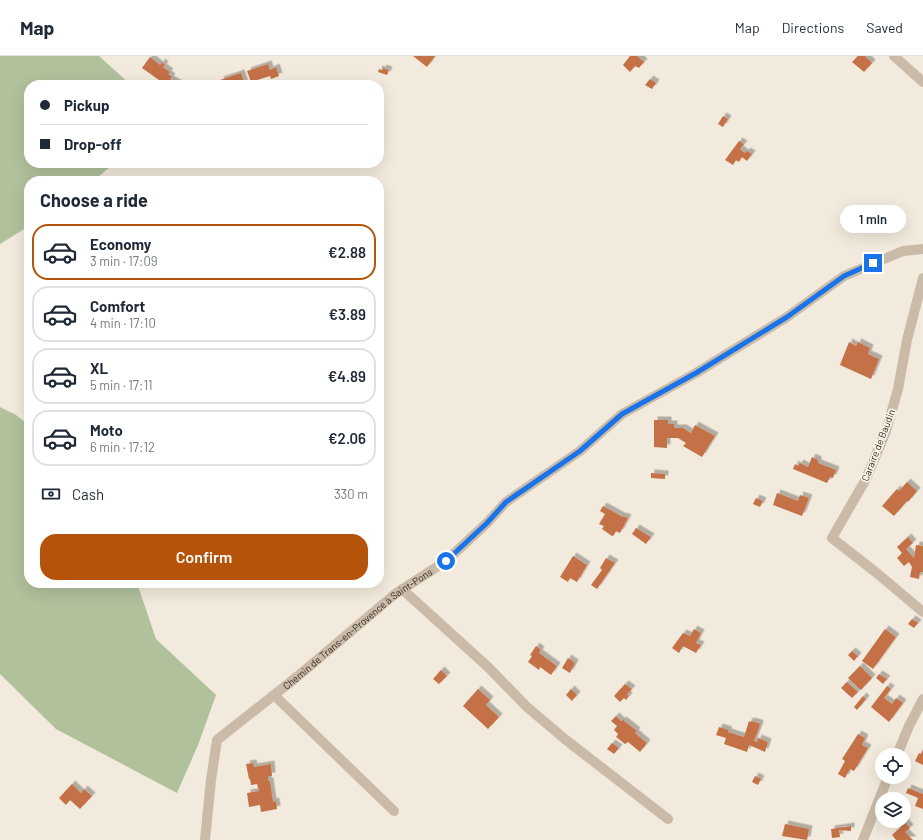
<!DOCTYPE html>
<html lang="en">
<head>
<meta charset="utf-8">
<style>
	:root { --surface:#fff; --page:#f2f2f3; --text:#1f2937; --muted:#747a83; --line:#e0e1e3; --accent:#b45309 }
	body { margin:0; font-family:Barlow,sans-serif; background:var(--page); color:var(--text); height:100vh; display:flex; flex-direction:column; font-size:15px; white-space:nowrap }
	* { box-sizing:border-box; margin:0 }
	p { font-size:13px; color:var(--muted) }
	.icon { flex:none; width:22px; height:22px; fill:none; stroke:currentColor; stroke-width:2; stroke-linecap:round; stroke-linejoin:round }
	.map { position:relative; flex:1; overflow:hidden }
	.side { position:absolute; left:24px; top:120px; width:360px; height:412px; display:flex; flex-direction:column; background:var(--surface); border-radius:16px; box-shadow:0 4px 16px #0002 }
	.side>* { flex:none }
	.top-card { position:absolute; left:24px; top:24px; width:360px; height:88px; border-radius:16px; box-shadow:0 4px 16px #0002; display:grid; align-content:center; height:88px; padding:0 16px; background:var(--surface) }
	.controls { position:absolute; left:875px; top:692px; display:grid; gap:8px }
	.controls a { display:grid; place-items:center; width:36px; height:36px; border-radius:50%; background:var(--surface); box-shadow:0 4px 16px #0002; font-size:20px }
	.end { position:absolute; width:18px; height:18px; margin:-9px; border:5px solid #1a73e8; background:#fff; box-shadow:0 0 0 2px #fff }
	.from { border-radius:50% }
	.bubble { position:absolute; height:28px; border-radius:14px; background:var(--surface); box-shadow:0 4px 16px #0002; font-size:13px; font-weight:600; line-height:28px; text-align:center }
	.top-card b { display:flex; align-items:center; gap:14px; height:38px; font-size:15px }
	.top-card b+b { border-top:1px solid var(--line) }
	.top-card i { width:10px; height:10px; background:var(--text) }
	ul { padding:0; list-style:none }
	li { display:flex; align-items:center; gap:12px; height:56px; margin:0 8px 6px; padding:0 8px; border:2px solid var(--line); border-radius:16px }
	li div { flex:1 }
	li b { display:block; font-size:15px }
	li em { font-style:normal; font-weight:600 }
	li.on { border-color:var(--accent) }
	li>.icon { width:36px; height:36px; stroke-width:1.5 }
	h2 { padding:0 16px; font-size:18px; line-height:48px }
	.pay { display:flex; align-items:center; gap:10px; height:44px; padding:0 16px; font-size:15px }
	.pay p { margin-inline-start:auto }
	.action { display:flex; gap:8px; margin-top:auto; padding:8px 16px }
	.action a { flex:1; height:46px; border-radius:16px; background:var(--accent); color:#fff; font-size:16px; font-weight:600; line-height:46px; text-align:center }
	header { display:flex; align-items:center; gap:24px; box-sizing:border-box; height:56px; padding:0 20px; background:var(--surface); border-bottom:1px solid var(--line) }
	header strong { font-size:19px }
	nav { display:flex; gap:22px; margin-inline-start:auto; font-size:14px }
	.map>svg:first-child { display:block }
	.green { fill:#b1c19c }
	.building { fill:#c57146; filter:url(#shadow) }
	.lines { fill:none; stroke-linecap:round; stroke-linejoin:round }
	.minor { stroke:#cabba8; stroke-width:10 }
	.route { stroke:#1a73e8; stroke-width:5 }
	.labels { text-anchor:middle; stroke-width:3.5; stroke-linejoin:round; paint-order:stroke }
	.street-label { font-size:10px; fill:#372e28; stroke:#f9f3e8 }
</style>
</head>
<body>
<header>
<strong>Map</strong>
<nav><a>Map</a><a>Directions</a><a>Saved</a></nav>
</header>
<div class="map">
<svg width="923" height="784" viewBox="0 0 923 784">
	<defs>
		<filter id="shadow"><feDropShadow dx="3.5" dy="-3.5" stdDeviation="0" flood-color="#0004"/></filter>
	</defs>
	<rect width="100%" height="100%" fill="#f2eadc"/>
	<g class="green">
		<polygon points="0,0 99,0 131,29 29,29 29,107 115,107 93,125 29,125 29,170 0,188"/>
		<polygon points="0,351 16,359 29,369 29,527 137,527 156,583 216,639 198,689 177,737 56,673 0,618"/>
	</g>
	<g class="building">
		<polygon points="413,0 435,0 427,11"/>
		<polygon points="630,0 637,0 644,6 639,12 635,10 630,16 623,9"/>
		<polygon points="858,0 865,0 872,7 864,16 852,6"/>
		<polygon points="150,1 160,9 162,6 165,9 163,11 170,16 168,18 172,21 170,23 181,29 166,29 142,12"/>
		<polygon points="268,8 270,14 276,11 279,20 271,23 270,20 251,26 247,15"/>
		<polygon points="383,12 389,14 387,19 378,16 379,13 382,14"/>
		<polygon points="241,17 245,29 222,29 220,24"/>
		<polygon points="650,23 656,27 652,33 645,29"/>
		<polygon points="723,60 728,63 723,71 718,68"/>
		<polygon points="739,85 744,88 740,93 745,97 747,95 752,98 747,105 742,101 739,106 736,104 733,109 725,104"/>
		<polygon points="849,286 856,290 858,286 870,292 868,298 879,303 871,323 840,309"/>
		<polygon points="654,364 668,364 668,368 674,368 674,372 683,372 691,377 695,369 715,380 702,401 683,390 686,387 678,382 667,382 667,392 654,391"/>
		<polygon points="812,401 818,404 818,407 836,414 833,422 830,421 827,427 793,413 795,408 798,410 800,407 808,411"/>
		<polygon points="651,417 665,418 665,423 651,422"/>
		<polygon points="907,426 917,435 908,446 907,445 894,460 882,450 897,433 899,435"/>
		<polygon points="777,437 798,445 800,439 809,442 802,460 773,449"/>
		<polygon points="756,442 763,445 760,451 753,448"/>
		<polygon points="603,450 623,461 623,460 628,462 620,477 616,475 614,479 612,480 602,473 604,470 599,468 605,458 600,455"/>
		<polygon points="636,472 651,481 646,488 632,478"/>
		<polygon points="908,481 913,487 906,493 914,502 916,489 923,490 923,516 920,516 919,523 910,521 912,511 909,506 904,510 897,502 902,497 897,491"/>
		<polygon points="573,500 587,509 577,526 570,522 568,526 560,521"/>
		<polygon points="606,502 615,507 597,533 591,529 602,514 600,512"/>
		<polygon points="912,563 918,567 914,572 908,568"/>
		<polygon points="694,573 701,577 696,587 701,589 696,597 683,590 679,597 672,592 683,577 690,580"/>
		<polygon points="885,573 896,581 873,613 862,605"/>
		<polygon points="536,590 541,594 539,597 557,610 551,619 540,611 539,614 528,606 532,600 530,599"/>
		<polygon points="852,595 858,600 854,605 848,599"/>
		<polygon points="568,602 575,607 570,617 562,612"/>
		<polygon points="860,610 872,622 861,634 848,622"/>
		<polygon points="441,614 447,620 439,628 433,623"/>
		<polygon points="879,618 887,623 883,628 876,622"/>
		<polygon points="847,626 858,636 852,642 841,632"/>
		<polygon points="625,628 632,633 627,638 629,640 626,644 624,642 620,646 614,640"/>
		<polygon points="887,630 891,633 884,642 892,648 896,642 903,647 889,666 871,651"/>
		<polygon points="478,633 490,644 486,649 499,661 488,673 463,650"/>
		<polygon points="571,633 577,639 572,645 566,639"/>
		<polygon points="863,640 866,643 857,654 854,651"/>
		<polygon points="616,660 621,665 623,664 637,675 635,677 647,687 640,696 628,686 625,688 616,681 618,678 614,674 617,670 611,665"/>
		<polygon points="749,665 750,666 751,665 759,667 760,669 754,685 757,686 758,682 768,686 765,696 749,689 747,696 724,688 726,682 716,679 719,671 729,674 728,676 744,681"/>
		<polygon points="858,678 865,682 862,689 868,692 854,715 850,713 845,722 838,718 845,705 842,703"/>
		<polygon points="612,687 619,692 614,698 607,693"/>
		<polygon points="923,694 923,709 915,705 919,697 921,698"/>
		<polygon points="253,707 254,711 271,708 272,720 268,720 268,725 270,725 273,746 276,745 277,753 261,756 260,749 249,751 247,737 259,735 257,728 251,729 250,723 249,723 246,708"/>
		<polygon points="755,720 761,723 758,729 752,726"/>
		<polygon points="72,728 81,737 84,733 92,740 80,753 70,744 66,749 59,742"/>
		<polygon points="908,732 923,738 923,753 915,750 918,742 906,737"/>
		<polygon points="899,765 904,765 910,772 905,776 913,784 896,784 892,779 901,771 897,767"/>
		<polygon points="785,768 809,773 807,784 782,780"/>
		<polygon points="851,770 851,775 839,774 840,781 832,782 831,773"/>
	</g>
	<g class="lines">
		<g class="minor">
			<polyline points="894,0 923,26"/>
			<polyline points="923,222 907,284 898,333 886,375 866,423 832,482 878,518 923,556"/>
			<polyline points="402,533 488,611 527,651 566,684 668,763"/>
			<polyline points="274,639 394,755"/>
			<polyline points="897,699 909,670 923,643"/>
			<path id="s1" d="M205,784l6,-60 6,-40 81,-64 97,-82 51,-33 41,-38 19,-21 74,-51 42,-37 74,-41 91,-56 57,-41 59,-25 20,-2"/>
			<polyline points="863,784 888,721"/>
		</g>
	</g>
	<g class="lines">
		<polyline class="route" points="446,505 487,467 506,446 580,395 622,358 696,317 787,261 844,220 873,207"/>
	</g>
	<g class="labels">
		<g class="street-label">
			<text transform="translate(878 389) rotate(-69)" y="4">Caraire de Baudin</text>
			<text dy="4" stroke="none"><textPath href="#s1" startOffset="280">Chemin de Trans-en-Provence à Saint-Pons</textPath></text>
		</g>
	</g>
</svg>
<div class="controls">
<a><svg class="icon" aria-label="locate" viewBox="0 0 24 24"><circle cx="12" cy="12" r="6"/><path d="M12 2v4M12 18v4M2 12h4M18 12h4"/></svg></a>
<a><svg class="icon" aria-label="layers" viewBox="0 0 24 24"><path d="M12 4l9 5-9 5-9-5zM3 14l9 5 9-5"/></svg></a>
</div>
<i class="end from" style="left:446px;top:505px"></i>
<i class="end" style="left:873px;top:207px"></i>
<div class="bubble" style="left:840px;top:149px;width:66px">1 min</div>
<div class="top-card">
<b><i class="from"></i>Pickup</b>
<b><i></i>Drop-off</b>
</div>
<section class="side">
<h2>Choose a ride</h2>
<ul>
<li class="on"><svg class="icon" aria-label="car" viewBox="0 0 24 24"><path d="M5 17H2v-5l4-1 3-4h7l3 4 3 1v5h-3M9 17h6M6 11h13"/><circle cx="7" cy="17" r="2"/><circle cx="17" cy="17" r="2"/></svg><div><b>Economy</b><p>3 min · 17:09</p></div><em>€2.88</em></li>
<li><svg class="icon" aria-label="car" viewBox="0 0 24 24"><path d="M5 17H2v-5l4-1 3-4h7l3 4 3 1v5h-3M9 17h6M6 11h13"/><circle cx="7" cy="17" r="2"/><circle cx="17" cy="17" r="2"/></svg><div><b>Comfort</b><p>4 min · 17:10</p></div><em>€3.89</em></li>
<li><svg class="icon" aria-label="car" viewBox="0 0 24 24"><path d="M5 17H2v-5l4-1 3-4h7l3 4 3 1v5h-3M9 17h6M6 11h13"/><circle cx="7" cy="17" r="2"/><circle cx="17" cy="17" r="2"/></svg><div><b>XL</b><p>5 min · 17:11</p></div><em>€4.89</em></li>
<li><svg class="icon" aria-label="car" viewBox="0 0 24 24"><path d="M5 17H2v-5l4-1 3-4h7l3 4 3 1v5h-3M9 17h6M6 11h13"/><circle cx="7" cy="17" r="2"/><circle cx="17" cy="17" r="2"/></svg><div><b>Moto</b><p>6 min · 17:12</p></div><em>€2.06</em></li>
</ul>
<div class="pay"><svg class="icon" aria-label="cash" viewBox="0 0 24 24"><path d="M3 7h18v10H3z"/><circle cx="12" cy="12" r="2"/></svg>Cash<p>330 m</p></div>
<div class="action"><a>Confirm</a></div>
</section>
</div>
</body>
</html>
